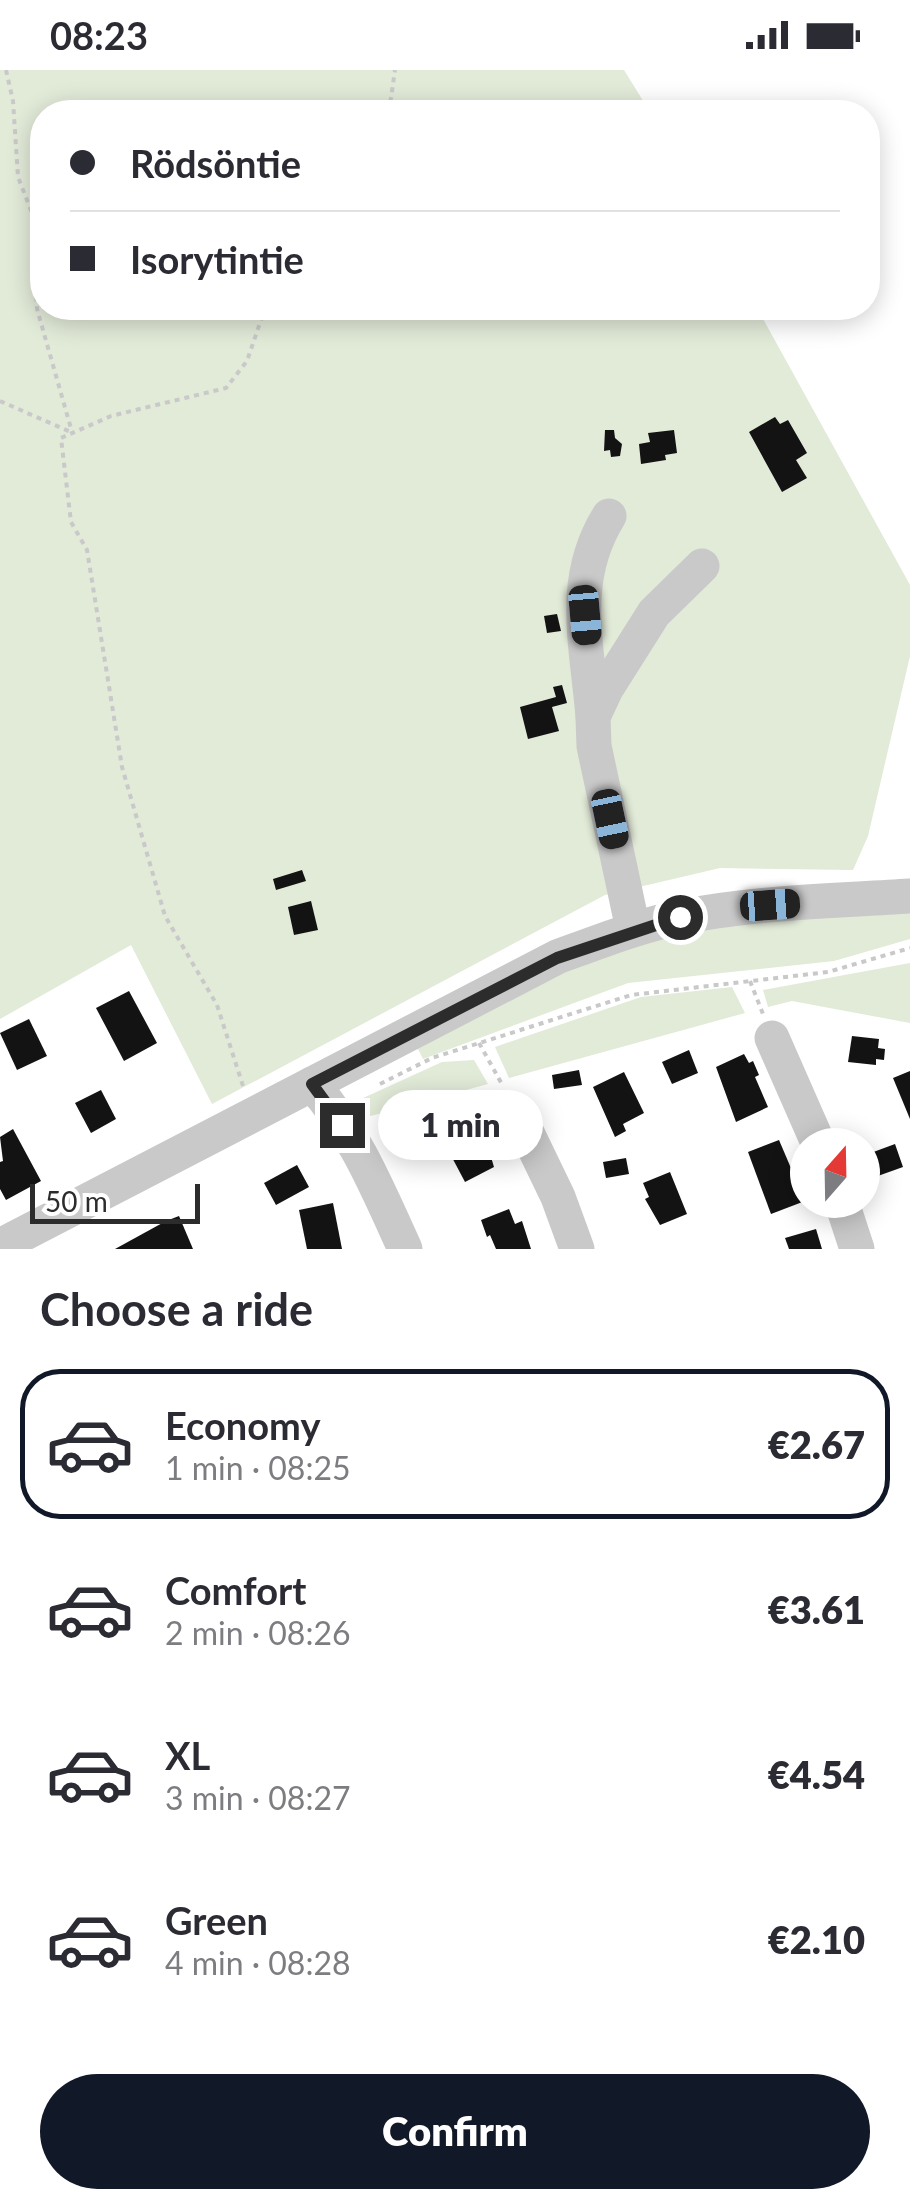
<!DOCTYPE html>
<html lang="en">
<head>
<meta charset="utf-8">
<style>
	:root { --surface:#fff; --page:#f7f7f7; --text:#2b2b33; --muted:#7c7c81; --line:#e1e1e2; --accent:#111827 }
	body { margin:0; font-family:Lato,sans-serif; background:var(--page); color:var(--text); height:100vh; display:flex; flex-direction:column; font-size:38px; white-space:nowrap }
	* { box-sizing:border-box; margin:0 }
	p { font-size:32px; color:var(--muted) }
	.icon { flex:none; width:55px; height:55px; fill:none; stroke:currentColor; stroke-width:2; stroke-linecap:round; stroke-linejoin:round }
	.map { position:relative; height:1179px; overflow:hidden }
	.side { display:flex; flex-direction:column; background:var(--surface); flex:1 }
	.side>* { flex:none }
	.top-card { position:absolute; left:30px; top:30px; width:850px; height:220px; border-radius:40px; box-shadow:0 5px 25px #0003; display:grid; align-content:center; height:220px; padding:0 40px; background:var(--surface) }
	.needle { width:65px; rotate:20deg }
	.tools { position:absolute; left:790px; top:1058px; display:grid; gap:20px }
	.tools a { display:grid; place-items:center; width:90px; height:90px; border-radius:50%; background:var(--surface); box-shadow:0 5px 25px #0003; font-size:50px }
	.scale { position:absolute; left:30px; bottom:25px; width:170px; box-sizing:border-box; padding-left:10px; border:5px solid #2c2c2c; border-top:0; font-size:28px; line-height:35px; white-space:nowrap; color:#2c2c2c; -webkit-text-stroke:8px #fff; paint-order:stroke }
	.end { position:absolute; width:45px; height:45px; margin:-22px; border:12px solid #2c2c2c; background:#fff; box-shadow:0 0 0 5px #fff }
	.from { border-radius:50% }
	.bubble { position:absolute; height:70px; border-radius:35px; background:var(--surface); box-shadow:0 5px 25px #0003; font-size:32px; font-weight:800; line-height:70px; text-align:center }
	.car { position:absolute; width:30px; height:60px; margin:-30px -15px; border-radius:12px; box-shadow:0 0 8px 2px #0007; background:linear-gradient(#222 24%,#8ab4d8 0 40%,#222 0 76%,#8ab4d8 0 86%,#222 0) }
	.top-card b { display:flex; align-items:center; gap:35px; height:95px; font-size:38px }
	.top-card b+b { border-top:2px solid var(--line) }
	.top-card i { width:25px; height:25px; background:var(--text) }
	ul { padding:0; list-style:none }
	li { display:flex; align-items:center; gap:30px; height:150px; margin:0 20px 15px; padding:0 20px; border:5px solid transparent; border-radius:40px }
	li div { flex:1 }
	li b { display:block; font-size:38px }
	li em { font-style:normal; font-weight:800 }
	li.selected { border-color:var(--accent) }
	li>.icon { width:90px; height:90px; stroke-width:1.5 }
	h2 { padding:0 40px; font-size:45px; line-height:120px }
	.cta { display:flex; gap:20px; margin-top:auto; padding:20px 40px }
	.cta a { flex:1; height:115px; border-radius:60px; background:var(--accent); color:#fff; font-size:40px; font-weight:800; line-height:115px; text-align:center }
	.status { display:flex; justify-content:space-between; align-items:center; height:70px; padding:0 50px; background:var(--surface); direction:ltr }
	.status svg { height:28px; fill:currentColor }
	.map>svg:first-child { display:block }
	.green { fill:#e2ead8 }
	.building { fill:#131313 }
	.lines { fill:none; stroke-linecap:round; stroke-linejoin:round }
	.path { stroke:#c9c9c9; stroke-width:4; stroke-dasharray:5 5; stroke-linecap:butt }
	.minor { stroke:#c9c9c9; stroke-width:35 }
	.route { stroke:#2c2c2c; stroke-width:12 }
</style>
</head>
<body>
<div class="status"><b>08:23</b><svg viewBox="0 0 49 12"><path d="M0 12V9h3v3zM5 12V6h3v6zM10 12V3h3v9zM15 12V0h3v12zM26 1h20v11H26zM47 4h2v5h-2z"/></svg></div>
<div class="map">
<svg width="910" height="1179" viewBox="0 0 910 1179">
	<rect width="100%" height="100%" fill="#fff"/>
	<g class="green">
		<polygon points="0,0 624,0 650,42 42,42 42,238 757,238 910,515 910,586 868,766 853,800 720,798 605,825 212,1034 131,875 0,949"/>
		<path d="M910,837v32l-76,22 -206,22 -205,76 -7,-14c73,-38 148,-85 229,-106 86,-22 177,-24 265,-32z"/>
		<polygon points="910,893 910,953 792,931 768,937 763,920"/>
		<polygon points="732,917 745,943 509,1008 495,977 641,927"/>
		<polygon points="474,990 488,1014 367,1047 361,1029 442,992"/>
	</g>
	<g class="building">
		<polygon points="775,347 780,354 788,350 807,383 796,390 807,408 782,422 749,362"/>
		<polygon points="605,360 614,360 615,368 622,374 620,386 611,387 610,380 604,381"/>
		<polygon points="674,360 677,383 665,385 666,390 641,394 639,374 650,372 648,363"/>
		<polygon points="557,544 561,561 547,563 544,546"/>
		<polygon points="562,615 567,633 552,637 559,661 528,669 520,637 556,627 553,617"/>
		<polygon points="302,800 306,811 276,820 273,809"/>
		<polygon points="311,831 318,860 294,865 288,837"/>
		<polygon points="129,921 157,973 124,991 96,938"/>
		<polygon points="29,949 47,986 17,1000 0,963"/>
		<polygon points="852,966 879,969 878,978 885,979 884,990 876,989 876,995 848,992"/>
		<polygon points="689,980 698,1003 672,1014 662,992"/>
		<polygon points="744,984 749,993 753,991 759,1005 755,1007 768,1037 736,1052 716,997"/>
		<polygon points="579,1000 582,1015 554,1019 552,1005"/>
		<polygon points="910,1001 910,1049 893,1008"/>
		<polygon points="624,1002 644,1043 623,1054 626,1061 615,1067 593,1017"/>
		<polygon points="101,1020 116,1049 91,1063 75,1033"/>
		<polygon points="466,1044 488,1077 494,1097 465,1112 437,1059"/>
		<polygon points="13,1059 41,1111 6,1130 0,1119 0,1092 3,1091 0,1067"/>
		<polygon points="779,1070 805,1131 771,1144 748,1082"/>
		<polygon points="895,1074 903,1097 875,1107 868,1084"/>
		<polygon points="626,1088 629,1104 606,1108 603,1092"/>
		<polygon points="297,1095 309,1117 276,1135 264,1113"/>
		<polygon points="670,1102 687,1144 660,1155 645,1129 649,1127 643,1113"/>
		<polygon points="333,1133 342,1179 307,1179 299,1140"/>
		<polygon points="509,1139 515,1154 522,1151 531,1179 496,1179 490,1165 487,1167 481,1150"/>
		<polygon points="179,1146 193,1179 115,1179 166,1151"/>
		<polygon points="816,1159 822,1179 789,1179 785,1168"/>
	</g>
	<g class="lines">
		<g class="path">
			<polyline points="6,0 13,31 18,107 32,143 37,239 72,362"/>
			<polyline points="389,42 395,0"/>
			<polyline points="0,331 73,363"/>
			<polyline points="750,911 763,944"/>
			<polyline points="479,973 503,1016"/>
			<polyline points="380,1014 432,988 631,925 828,902 910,878"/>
			<polyline points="243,1016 217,935 165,846 122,697 87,480 71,452 61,368 111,346 226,318 247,291 265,238"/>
		</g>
		<g class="minor">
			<path d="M593,646c-6,-72 -24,-136 16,-200"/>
			<polyline points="633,859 594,676 593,647 606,619 654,543 702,496"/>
			<polyline points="772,968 819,1075"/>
			<path d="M312,1014c42,47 67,108 93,165"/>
			<polyline points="517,1042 558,1127 577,1179"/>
			<polyline points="841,1130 857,1179"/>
			<path d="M0,1176l557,-289c41,-15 81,-31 124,-40 75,-15 153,-16 229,-21"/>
		</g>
	</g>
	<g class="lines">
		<polyline class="route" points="342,1055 312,1014 557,888 680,847"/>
	</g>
</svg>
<div class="tools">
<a><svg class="needle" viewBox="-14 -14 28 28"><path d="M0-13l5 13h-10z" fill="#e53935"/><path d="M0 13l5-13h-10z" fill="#7c7c81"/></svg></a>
</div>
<div class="scale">50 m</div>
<i class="end from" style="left:680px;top:847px"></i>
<i class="end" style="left:342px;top:1055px"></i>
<div class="bubble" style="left:378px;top:1020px;width:165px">1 min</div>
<i class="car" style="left:585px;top:545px;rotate:175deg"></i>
<i class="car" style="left:610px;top:749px;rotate:168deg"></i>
<i class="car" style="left:770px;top:835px;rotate:86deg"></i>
<div class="top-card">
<b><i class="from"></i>Rödsöntie</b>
<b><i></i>Isorytintie</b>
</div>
</div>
<section class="side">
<h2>Choose a ride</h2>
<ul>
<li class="selected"><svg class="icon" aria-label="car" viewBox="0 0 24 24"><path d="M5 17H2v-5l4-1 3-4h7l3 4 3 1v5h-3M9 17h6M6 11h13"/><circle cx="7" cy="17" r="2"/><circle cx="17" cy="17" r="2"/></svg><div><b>Economy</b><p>1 min · 08:25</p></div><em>€2.67</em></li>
<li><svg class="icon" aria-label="car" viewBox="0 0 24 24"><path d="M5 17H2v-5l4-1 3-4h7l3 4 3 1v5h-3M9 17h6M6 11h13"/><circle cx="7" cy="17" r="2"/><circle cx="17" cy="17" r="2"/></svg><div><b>Comfort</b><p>2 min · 08:26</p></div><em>€3.61</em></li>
<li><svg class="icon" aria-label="car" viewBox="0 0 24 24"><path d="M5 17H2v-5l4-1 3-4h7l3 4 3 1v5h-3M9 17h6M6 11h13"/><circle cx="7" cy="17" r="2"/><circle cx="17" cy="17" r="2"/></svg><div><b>XL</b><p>3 min · 08:27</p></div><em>€4.54</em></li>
<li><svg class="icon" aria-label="car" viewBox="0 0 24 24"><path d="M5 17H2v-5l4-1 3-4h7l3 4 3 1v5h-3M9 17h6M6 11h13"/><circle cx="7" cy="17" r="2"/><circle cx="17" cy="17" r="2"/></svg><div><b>Green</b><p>4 min · 08:28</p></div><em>€2.10</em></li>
</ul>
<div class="cta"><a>Confirm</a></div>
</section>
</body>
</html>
